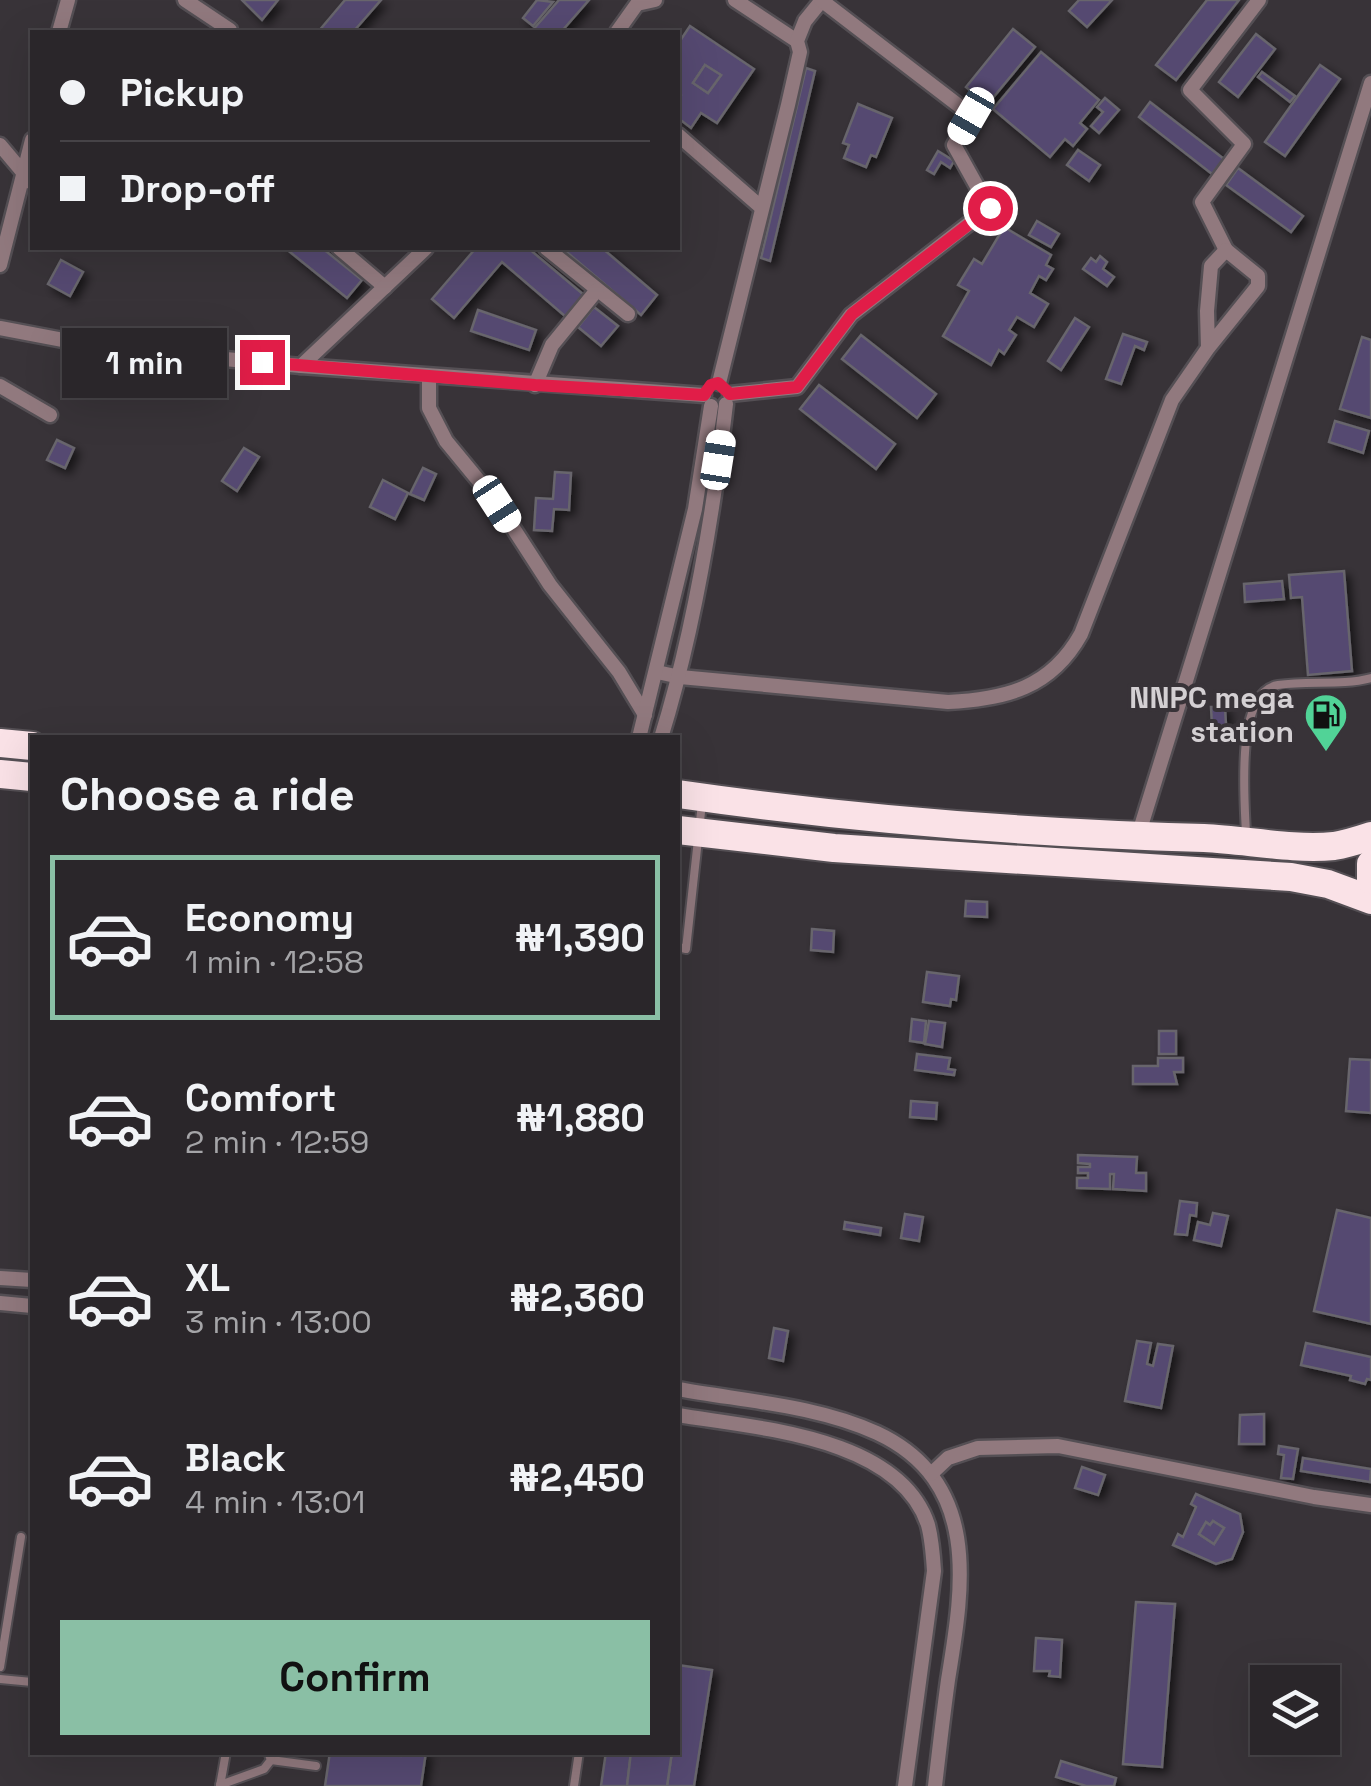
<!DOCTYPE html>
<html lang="en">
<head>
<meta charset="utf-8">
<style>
	:root { --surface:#2a262a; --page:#363236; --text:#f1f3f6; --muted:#a5a5a8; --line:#464347; --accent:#8abfa5 }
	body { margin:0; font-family:"Space Grotesk",sans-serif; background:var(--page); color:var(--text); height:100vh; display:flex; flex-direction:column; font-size:38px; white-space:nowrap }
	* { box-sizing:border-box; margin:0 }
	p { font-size:32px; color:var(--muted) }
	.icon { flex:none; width:55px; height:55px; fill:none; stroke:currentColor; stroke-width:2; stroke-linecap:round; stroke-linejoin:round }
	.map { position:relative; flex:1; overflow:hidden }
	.panel { position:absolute; left:30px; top:735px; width:650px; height:1020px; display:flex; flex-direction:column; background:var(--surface); border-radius:0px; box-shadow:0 10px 40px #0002,0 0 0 2px var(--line) }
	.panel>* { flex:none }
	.guide { position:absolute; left:30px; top:30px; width:650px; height:220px; border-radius:0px; box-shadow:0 10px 40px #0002,0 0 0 2px var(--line); display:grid; align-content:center; height:220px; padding:0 30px; background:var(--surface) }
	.fabs { position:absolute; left:1250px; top:1665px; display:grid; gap:20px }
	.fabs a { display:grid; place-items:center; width:90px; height:90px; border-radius:0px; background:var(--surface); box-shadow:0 10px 40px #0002,0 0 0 2px var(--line); font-size:50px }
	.end { position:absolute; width:45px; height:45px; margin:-22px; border:12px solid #e11d48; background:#fff; box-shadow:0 0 0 5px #fff }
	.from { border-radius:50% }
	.bubble { position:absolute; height:70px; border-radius:0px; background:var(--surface); box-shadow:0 10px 40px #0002,0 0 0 2px var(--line); font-size:32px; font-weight:700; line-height:70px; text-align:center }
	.car { position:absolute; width:30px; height:60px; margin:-30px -15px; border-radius:12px; box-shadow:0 0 8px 2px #0007; background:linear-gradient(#fff 24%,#345 0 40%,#fff 0 76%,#345 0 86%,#fff 0) }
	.guide b { display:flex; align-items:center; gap:35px; height:95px; font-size:38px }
	.guide b+b { border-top:2px solid var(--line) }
	.guide i { width:25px; height:25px; background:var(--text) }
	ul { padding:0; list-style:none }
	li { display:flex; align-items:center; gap:30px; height:165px; margin:0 20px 15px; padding:0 10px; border:5px solid transparent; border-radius:0px }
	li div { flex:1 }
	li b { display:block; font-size:38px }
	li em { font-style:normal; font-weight:700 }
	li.current { border-color:var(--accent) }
	li>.icon { width:90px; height:90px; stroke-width:1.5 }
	h2 { padding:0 30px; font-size:45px; line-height:120px }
	.action { display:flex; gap:20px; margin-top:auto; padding:20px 30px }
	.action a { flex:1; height:115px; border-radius:0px; background:var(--accent); color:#111; font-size:40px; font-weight:700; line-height:115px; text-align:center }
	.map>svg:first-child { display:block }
	.building { fill:#544971; stroke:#67656c; stroke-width:2.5; fill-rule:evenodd; filter:url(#shadow) }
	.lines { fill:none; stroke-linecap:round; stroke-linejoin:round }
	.lane-casing { stroke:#544f54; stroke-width:12 }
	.street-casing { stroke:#544f54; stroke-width:19 }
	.highway-casing { stroke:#544f54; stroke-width:32 }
	.lane { stroke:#91797e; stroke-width:8 }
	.street { stroke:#91797e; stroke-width:14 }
	.highway { stroke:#fae2e7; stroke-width:28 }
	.route { stroke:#e11d48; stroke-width:12 }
	.labels { text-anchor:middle; stroke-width:8; stroke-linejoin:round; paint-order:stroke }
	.poi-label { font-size:30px; font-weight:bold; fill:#d4d0d3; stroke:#383338; text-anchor:end }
</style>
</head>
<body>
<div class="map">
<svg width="1371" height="1786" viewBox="0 0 1371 1786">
	<defs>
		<filter id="shadow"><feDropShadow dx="5" dy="5" stdDeviation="5" flood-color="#0009"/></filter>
	</defs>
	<rect width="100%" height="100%" fill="#383338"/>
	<g class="building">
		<polygon points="242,0 278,0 262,20"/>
		<polygon points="345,0 381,0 353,32 318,32"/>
		<polygon points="537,0 553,2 533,26 523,18"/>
		<polygon points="559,0 589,0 561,32 531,32"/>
		<polygon points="1079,0 1112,0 1087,27 1069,11"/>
		<polygon points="1207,0 1239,0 1176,80 1156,65"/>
		<path d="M690,26l64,43 -37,54 -16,-10 -10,15 -13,-10v-19l3,-4 -3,-3v-48zM705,65l16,10 -13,18 -15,-10z"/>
		<polygon points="1013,29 1035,47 987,105 966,87"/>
		<polygon points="1256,34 1275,49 1238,97 1219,82"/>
		<polygon points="1041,52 1099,100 1080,123 1087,129 1073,146 1065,139 1050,157 993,109"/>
		<polygon points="705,65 721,75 708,93 693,83"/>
		<polygon points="1320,65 1340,79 1285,156 1265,142"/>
		<polygon points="806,68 815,71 770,261 761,258"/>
		<polygon points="1262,72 1295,96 1290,102 1258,77"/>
		<polygon points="1105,98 1119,110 1099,133 1091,126 1103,112 1097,107"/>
		<polygon points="1150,102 1224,159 1212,174 1139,117"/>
		<polygon points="858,104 892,118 876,157 871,155 866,167 844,158 849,145 843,143"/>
		<polygon points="1078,150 1100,165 1089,181 1067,165"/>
		<polygon points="938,151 954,161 950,168 941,162 934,174 927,170"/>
		<polygon points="1238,168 1303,216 1291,232 1226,185"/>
		<polygon points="1037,221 1059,234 1051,247 1029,235"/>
		<polygon points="1004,227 1051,255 1046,265 1053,269 1046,280 1039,276 1030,293 1048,304 1034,327 1017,317 1009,330 1016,335 1004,354 999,350 991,365 943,336 969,291 958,285 974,259 982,264"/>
		<polygon points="285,248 322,248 362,280 347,298"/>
		<polygon points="476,248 528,248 584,295 566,317 502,262 454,318 432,299"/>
		<polygon points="562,248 602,248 657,295 641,315"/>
		<polygon points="1100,256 1107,262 1103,269 1114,277 1107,286 1083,269 1091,258 1096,262"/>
		<polygon points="61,260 83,272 70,296 48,284"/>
		<polygon points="594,307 618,326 601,346 578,327"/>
		<polygon points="478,310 536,330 529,350 471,331"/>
		<polygon points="1075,318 1089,327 1061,370 1048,361"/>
		<polygon points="1123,334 1147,342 1144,350 1135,346 1121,384 1106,379"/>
		<polygon points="861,335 936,394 917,418 842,359"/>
		<polygon points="1362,337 1371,340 1371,418 1340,409"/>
		<polygon points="819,385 895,444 876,469 800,409"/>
		<polygon points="1335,421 1369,431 1363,453 1329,442"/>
		<polygon points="57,440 74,448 65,468 47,460"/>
		<polygon points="244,448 259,457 237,491 222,481"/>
		<polygon points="423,468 436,474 424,500 410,494"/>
		<polygon points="555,472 571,473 569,510 554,509 552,531 534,530 536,498 553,499"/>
		<polygon points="383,480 408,493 395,519 370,507"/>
		<polygon points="1344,571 1352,671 1308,675 1302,597 1291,598 1289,575"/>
		<polygon points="1282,581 1284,599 1245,602 1244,584"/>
		<polygon points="1211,707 1225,707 1226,725 1212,726"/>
		<polygon points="966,901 987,902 987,917 965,916"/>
		<polygon points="812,929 834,931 833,952 811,950"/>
		<polygon points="927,972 959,976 956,1000 951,999 950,1006 923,1002"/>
		<polygon points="912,1019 926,1021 924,1043 910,1041"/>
		<polygon points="929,1021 945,1023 942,1047 925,1044"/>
		<rect x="1159" y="1031" width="17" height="23"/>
		<polygon points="917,1054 950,1058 948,1069 955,1070 954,1075 915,1070"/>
		<polygon points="1158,1058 1183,1058 1183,1072 1174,1072 1177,1084 1133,1084 1133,1066 1158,1066"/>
		<polygon points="1350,1059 1371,1060 1371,1113 1346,1111"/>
		<polygon points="911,1101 937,1103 936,1119 910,1117"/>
		<polygon points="1078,1155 1137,1157 1136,1173 1146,1173 1146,1191 1113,1189 1114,1174 1110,1174 1110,1189 1077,1188 1077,1178 1088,1178 1088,1173 1078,1173 1078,1167 1090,1167 1090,1164 1078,1163"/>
		<polygon points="1180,1201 1197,1203 1196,1216 1190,1215 1187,1235 1175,1234"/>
		<polygon points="1337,1210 1371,1218 1371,1324 1314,1311"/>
		<polygon points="1213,1213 1228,1216 1221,1246 1194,1240 1198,1222 1210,1225"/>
		<polygon points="905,1214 923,1217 919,1241 901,1238"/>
		<polygon points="845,1222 881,1228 880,1235 844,1229"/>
		<polygon points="774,1328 788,1331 783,1361 769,1358"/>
		<polygon points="1137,1341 1151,1343 1147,1364 1153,1366 1158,1344 1173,1346 1161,1408 1125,1401"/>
		<polygon points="1306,1343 1371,1357 1371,1380 1367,1379 1365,1384 1350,1380 1351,1376 1301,1365"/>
		<polygon points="1264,1414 1264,1444 1239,1444 1240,1415"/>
		<polygon points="1279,1446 1298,1449 1293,1479 1281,1478 1284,1455 1278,1454"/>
		<polygon points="1303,1458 1371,1469 1370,1482 1301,1471"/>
		<polygon points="1082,1467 1105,1475 1098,1495 1075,1488"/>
		<path d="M1196,1494l44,20 3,18 -11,27 -16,5 -43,-19 5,-11 5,3 13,-30 -5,-3zM1213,1521l11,7 -10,16 -15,-10 7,-12 4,3z"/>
		<polygon points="1213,1521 1224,1528 1214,1544 1199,1534 1206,1522 1210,1525"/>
		<polygon points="1136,1602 1175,1604 1162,1767 1123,1764"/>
		<polygon points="1036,1638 1062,1640 1060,1677 1049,1676 1050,1671 1034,1671"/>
		<polygon points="678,1665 712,1670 694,1786 667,1786 672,1752 678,1752"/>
		<polygon points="330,1752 401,1756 401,1752 426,1752 421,1786 325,1786"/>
		<polygon points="606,1752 631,1752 627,1786 601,1786"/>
		<polygon points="631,1752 672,1752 667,1786 627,1786"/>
		<polygon points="1061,1761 1116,1778 1114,1786 1086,1786 1056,1777"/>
	</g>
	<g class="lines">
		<g class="lane-casing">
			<g id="lane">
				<path d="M1246,835c-1,-33 -12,-143 32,-150 30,-5 63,1 93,-7"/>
				<polyline points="678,947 686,949 702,803"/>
				<polyline points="0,1667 21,1537"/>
				<polyline points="0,1679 32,1682"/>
				<polyline points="271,1760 316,1766"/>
				<polyline points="220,1785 264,1769 271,1760 268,1752"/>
				<polyline points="220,1786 226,1752"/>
				<polyline points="574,1786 579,1752"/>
			</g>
		</g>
		<g class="street-casing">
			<g id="street">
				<polyline points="185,0 230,30 228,32"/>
				<polyline points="735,0 797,41"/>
				<polyline points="59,32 68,0"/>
				<polyline points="617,32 637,4 655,0"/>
				<polyline points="678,135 762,208"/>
				<polyline points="0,145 32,183"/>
				<polyline points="339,248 385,287"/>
				<polyline points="546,248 628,314"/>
				<polyline points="1226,250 1202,202 1244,144 1190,90 1259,0"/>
				<polyline points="0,265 32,140"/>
				<polyline points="0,328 105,348 301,366 426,248"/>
				<polyline points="301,366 704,395"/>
				<polyline points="429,376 429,408 446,441 497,503 550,585 619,672 645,715"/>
				<polyline points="719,383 788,105 800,52 797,41 805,21 822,0"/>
				<polyline points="535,385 552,345 597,290"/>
				<polyline points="0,386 50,415"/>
				<polyline points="730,394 797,387 851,315 989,208 954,145 971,115 821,0"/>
				<path d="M657,672l23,5 268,25c58,-3 103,-14 133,-68l91,-234 36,-52 50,-62v-10l-32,-26 -15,16 -4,45 1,37"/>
				<polyline points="639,738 695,509 711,406"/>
				<path d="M661,738c33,-107 52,-222 65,-334"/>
				<polyline points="1138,836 1371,83"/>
				<polyline points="0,1278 32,1280"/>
				<polyline points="0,1303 32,1306"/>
				<path d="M678,1389c65,12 138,16 199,44 105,49 86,155 71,247 -5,36 -9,71 -13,106"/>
				<path d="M678,1415c76,13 221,21 250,110 4,15 5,30 6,46l-29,215"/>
				<polyline points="931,1474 948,1458 978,1448 1058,1446 1314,1497 1371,1505"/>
			</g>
		</g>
		<g class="highway-casing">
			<g id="highway">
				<polyline points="0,743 32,746"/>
				<polyline points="0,774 32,777"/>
				<path d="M678,794c173,25 350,39 526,44 43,2 88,12 130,8 12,-2 25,-6 37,-10"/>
				<polyline points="678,830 834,848 1291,877 1328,884 1371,900"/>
				<polyline points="1371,864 1371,880"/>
			</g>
		</g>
		<use href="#lane" class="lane"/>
		<use href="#street" class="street"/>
		<use href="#highway" class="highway"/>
	</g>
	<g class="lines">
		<polyline class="route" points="262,362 535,385 704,395 711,385 718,383 730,394 797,387 852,314 990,208"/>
	</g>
	<defs>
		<g id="fuel-pin" transform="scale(2.25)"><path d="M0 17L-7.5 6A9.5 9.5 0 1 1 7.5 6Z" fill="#51d397" stroke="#383338"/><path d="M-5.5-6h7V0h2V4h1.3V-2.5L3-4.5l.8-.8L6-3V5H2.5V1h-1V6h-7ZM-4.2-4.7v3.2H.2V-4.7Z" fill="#111"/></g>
	</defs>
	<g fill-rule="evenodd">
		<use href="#fuel-pin" x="1326" y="715"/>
	</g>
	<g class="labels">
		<g class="poi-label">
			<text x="1294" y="708">NNPC mega<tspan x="1294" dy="34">station</tspan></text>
		</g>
	</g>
</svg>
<div class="fabs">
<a><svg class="icon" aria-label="layers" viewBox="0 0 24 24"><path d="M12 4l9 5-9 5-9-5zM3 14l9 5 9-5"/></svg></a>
</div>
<i class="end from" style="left:990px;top:208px"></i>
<i class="end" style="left:262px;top:362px"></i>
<div class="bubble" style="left:62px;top:328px;width:165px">1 min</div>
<i class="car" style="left:971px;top:116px;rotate:210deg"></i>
<i class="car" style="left:718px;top:460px;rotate:9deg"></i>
<i class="car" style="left:497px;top:504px;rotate:147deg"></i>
<div class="guide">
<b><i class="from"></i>Pickup</b>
<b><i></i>Drop-off</b>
</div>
<section class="panel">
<h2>Choose a ride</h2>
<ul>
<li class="current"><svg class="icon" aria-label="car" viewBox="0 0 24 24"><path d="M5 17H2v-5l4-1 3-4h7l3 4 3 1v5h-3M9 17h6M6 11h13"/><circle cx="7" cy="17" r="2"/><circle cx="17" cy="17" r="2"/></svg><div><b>Economy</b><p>1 min · 12:58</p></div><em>₦1,390</em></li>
<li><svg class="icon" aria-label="car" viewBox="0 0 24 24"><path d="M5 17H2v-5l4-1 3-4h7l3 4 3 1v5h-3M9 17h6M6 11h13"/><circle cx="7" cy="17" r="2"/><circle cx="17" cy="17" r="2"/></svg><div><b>Comfort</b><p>2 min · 12:59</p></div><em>₦1,880</em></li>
<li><svg class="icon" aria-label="car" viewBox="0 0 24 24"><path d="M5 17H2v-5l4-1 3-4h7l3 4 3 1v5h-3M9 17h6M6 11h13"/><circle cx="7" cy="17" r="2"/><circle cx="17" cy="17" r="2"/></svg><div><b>XL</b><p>3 min · 13:00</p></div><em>₦2,360</em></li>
<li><svg class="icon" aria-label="car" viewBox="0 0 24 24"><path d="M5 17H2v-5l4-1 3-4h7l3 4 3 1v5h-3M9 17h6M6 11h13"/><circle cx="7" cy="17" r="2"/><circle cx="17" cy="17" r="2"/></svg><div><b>Black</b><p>4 min · 13:01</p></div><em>₦2,450</em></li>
</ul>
<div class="action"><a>Confirm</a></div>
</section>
</div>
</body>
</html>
